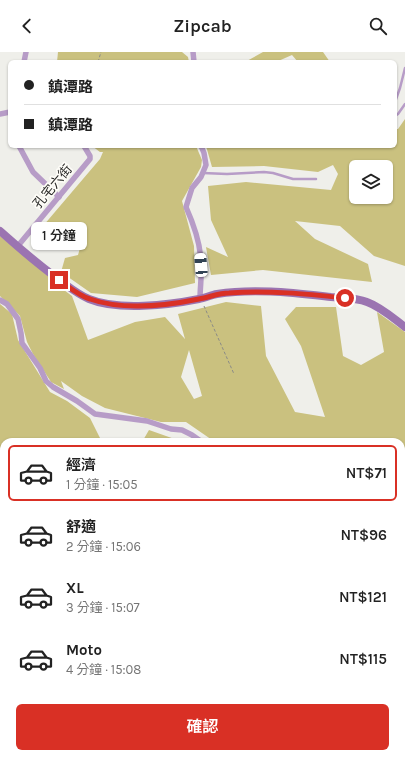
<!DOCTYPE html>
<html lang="zh-TW">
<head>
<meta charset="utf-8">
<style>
	:root { --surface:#fff; --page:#f6f6f6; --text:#222; --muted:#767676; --line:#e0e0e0; --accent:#d93025 }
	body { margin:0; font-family:Karla,"Noto Sans TC",sans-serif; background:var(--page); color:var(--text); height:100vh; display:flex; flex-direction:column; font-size:15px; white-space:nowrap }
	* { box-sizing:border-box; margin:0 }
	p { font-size:13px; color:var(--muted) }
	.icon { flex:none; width:22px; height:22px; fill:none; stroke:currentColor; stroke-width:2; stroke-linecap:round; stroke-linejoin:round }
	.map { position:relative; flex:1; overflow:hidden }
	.sheet { position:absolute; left:0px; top:386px; width:405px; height:320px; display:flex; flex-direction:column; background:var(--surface); border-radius:12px 12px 0 0; box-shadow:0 1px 3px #0004 }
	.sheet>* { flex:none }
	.hud { position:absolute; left:8px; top:8px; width:389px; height:88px; border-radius:6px; box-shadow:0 1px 3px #0004; display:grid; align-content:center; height:88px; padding:0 16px; background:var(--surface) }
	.fabs { position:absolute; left:349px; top:108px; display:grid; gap:8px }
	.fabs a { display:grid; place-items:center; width:44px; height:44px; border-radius:6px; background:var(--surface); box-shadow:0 1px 3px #0004; font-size:20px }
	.end { position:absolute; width:18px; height:18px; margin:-9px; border:5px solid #d93025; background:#fff; box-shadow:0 0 0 2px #fff }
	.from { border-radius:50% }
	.bubble { position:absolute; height:28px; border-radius:6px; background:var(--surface); box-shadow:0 1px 3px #0004; font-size:13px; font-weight:600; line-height:28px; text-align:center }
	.car { position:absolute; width:12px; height:24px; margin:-12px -6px; border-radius:5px; box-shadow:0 0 3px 1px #0007; background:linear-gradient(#fff 24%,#345 0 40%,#fff 0 76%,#345 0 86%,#fff 0) }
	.hud b { display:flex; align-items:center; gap:14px; height:38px; font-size:15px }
	.hud b+b { border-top:1px solid var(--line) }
	.hud i { width:10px; height:10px; background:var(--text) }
	ul { padding:7px 0 0; list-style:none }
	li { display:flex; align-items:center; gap:12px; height:56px; margin:0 8px 6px; padding:0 8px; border:2px solid transparent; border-radius:6px }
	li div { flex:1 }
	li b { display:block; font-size:15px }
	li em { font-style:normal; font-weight:600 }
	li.active { border-color:var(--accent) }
	li>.icon { width:36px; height:36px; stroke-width:1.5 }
	.cta { display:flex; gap:8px; margin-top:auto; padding:8px 16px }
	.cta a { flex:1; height:46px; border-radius:6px; background:var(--accent); color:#fff; font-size:16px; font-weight:600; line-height:46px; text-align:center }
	header { display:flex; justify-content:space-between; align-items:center; height:52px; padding:0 16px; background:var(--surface); font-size:18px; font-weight:600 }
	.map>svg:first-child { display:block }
	.green { fill:#cac17f; fill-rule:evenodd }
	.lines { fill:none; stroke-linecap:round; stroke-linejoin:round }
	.path { stroke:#8b8b87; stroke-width:1; stroke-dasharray:3 2; stroke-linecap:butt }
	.lane { stroke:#b79cc7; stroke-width:2.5 }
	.street { stroke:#b79cc7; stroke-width:5.5 }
	.secondary { stroke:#9b74b1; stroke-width:8 }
	.route { stroke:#d93025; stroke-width:5 }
	.labels { text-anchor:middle; stroke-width:3.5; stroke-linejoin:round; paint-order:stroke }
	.street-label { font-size:13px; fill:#292927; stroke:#fdfcf7 }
</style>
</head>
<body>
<header><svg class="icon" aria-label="back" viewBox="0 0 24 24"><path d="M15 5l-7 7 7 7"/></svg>Zipcab<svg class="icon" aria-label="search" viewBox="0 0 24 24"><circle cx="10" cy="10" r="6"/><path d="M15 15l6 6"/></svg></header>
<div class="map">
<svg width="405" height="706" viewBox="0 0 405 706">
	<rect width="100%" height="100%" fill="#efefea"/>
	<g class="green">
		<polygon points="58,0 182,0 188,5 189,10 57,10"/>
		<polygon points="263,0 323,0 330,10 298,10 292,3 276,10 245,10"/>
		<path d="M405,67v147l-31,-10 -34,-30 -45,-5 20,18 53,25 4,18 -109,-12 -52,5 -5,-28 22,10 -17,-37 -3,-34 38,-4 85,8 7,-16 -5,-9 -15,7 -54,-6 -52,1 -6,-21h189v-17h3zM356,115h30v30h-30z"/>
		<polygon points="92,94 196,94 202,108 201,115 182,149 194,194 195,231 137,245 91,241 61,220 65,206 78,203 83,186 67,187 43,174 100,107 103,100 100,100"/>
		<path d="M0,184l65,53 -1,1 8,6 16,44 47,-18 30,-5 20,22 -7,-25 48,-12 35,4 5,50 29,56 30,5 -24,-71 -16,-27 11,-12h40l7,49 18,9 23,-13 -7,-40 28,20v266l-4,-5v-151h-186l-29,-20h-25l-56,-14 -23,-12 -21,-15 3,8 -13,-7 -18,-28 -6,-12 -7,-26 -20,-20zM189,298l13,46 -8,3 -13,-22z"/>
		<polygon points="0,252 12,262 18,288 50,340 67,349 90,366 102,390 4,390 4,450 0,449"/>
		<polygon points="149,378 183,390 184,390 142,390"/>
		<polygon points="0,517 3,522 4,519 4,586 0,585"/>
		<path d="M405,549v48c-8,-15 -3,-33 0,-48z"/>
		<polygon points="0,625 4,625 4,702 192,702 191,705 154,704 155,706 0,706"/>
		<polygon points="401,638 405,642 405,706 305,706 299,702 401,702"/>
		<polygon points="265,702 285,702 292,706 259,706"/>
	</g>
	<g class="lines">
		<g class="path">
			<polyline points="98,10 101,0"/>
			<polyline points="204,254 234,322"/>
			<polyline points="401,549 402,551 401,553"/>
			<polyline points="401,608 405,614"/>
		</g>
		<g class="lane">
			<polyline points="395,50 400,36 405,16"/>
			<polyline points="395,64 398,62 405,52"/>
			<polyline points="203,121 227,122 264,120 273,121 293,127 316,127"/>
		</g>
		<g class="street">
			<polyline points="193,0 194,10"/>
			<polyline points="24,10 26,0"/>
			<polyline points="0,62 10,60"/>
			<polyline points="19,94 33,120 59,145"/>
			<polyline points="17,195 90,107 90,104 84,94"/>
			<path d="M200,247c0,-12 2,-23 1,-35 0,-19 -7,-39 -15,-57l6,-19 9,-11 5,-12 -2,-12 -3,-7"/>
			<polyline points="0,248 7,252 18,267 21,281 22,291 40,316 46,329 53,335 77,349 95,362 147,369 171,377 182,378 192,383 202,390"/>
			<polyline points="0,458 4,459"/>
			<polyline points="203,706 204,702"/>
		</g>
		<path class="secondary" d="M0,179c19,17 38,33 58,48 10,7 19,15 31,20 29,12 80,6 110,0 6,-1 12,-4 18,-5 37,-6 77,-1 114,3 12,1 26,1 36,5 14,5 26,16 38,25"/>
	</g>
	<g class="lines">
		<path class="route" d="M59,228c10,7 20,16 31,19 34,12 75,7 109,0 11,-2 20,-6 30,-6 39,-3 78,1 116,5"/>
	</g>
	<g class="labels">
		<g class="street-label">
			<text transform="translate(52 134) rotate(-50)" y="5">孔宅六街</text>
		</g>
	</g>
</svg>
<div class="fabs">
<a><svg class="icon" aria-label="layers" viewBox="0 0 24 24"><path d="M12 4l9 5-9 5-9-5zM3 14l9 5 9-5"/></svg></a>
</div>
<i class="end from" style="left:345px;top:246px"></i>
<i class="end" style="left:59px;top:228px"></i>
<div class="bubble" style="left:31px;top:170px;width:56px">1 分鐘</div>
<i class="car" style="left:201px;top:213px;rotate:355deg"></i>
<div class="hud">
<b><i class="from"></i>鎮潭路</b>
<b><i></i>鎮潭路</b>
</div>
<section class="sheet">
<ul>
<li class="active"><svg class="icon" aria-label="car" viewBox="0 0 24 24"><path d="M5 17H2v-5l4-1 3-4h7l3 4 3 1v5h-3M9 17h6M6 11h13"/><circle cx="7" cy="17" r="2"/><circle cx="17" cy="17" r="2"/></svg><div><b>經濟</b><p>1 分鐘 · 15:05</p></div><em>NT$71</em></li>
<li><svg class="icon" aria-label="car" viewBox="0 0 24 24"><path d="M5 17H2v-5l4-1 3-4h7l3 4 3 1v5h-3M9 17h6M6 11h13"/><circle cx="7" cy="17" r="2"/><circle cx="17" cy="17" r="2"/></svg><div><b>舒適</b><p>2 分鐘 · 15:06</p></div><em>NT$96</em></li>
<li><svg class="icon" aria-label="car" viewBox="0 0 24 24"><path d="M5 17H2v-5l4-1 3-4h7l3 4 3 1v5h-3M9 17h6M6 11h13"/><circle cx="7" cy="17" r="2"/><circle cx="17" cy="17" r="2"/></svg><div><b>XL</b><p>3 分鐘 · 15:07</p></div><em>NT$121</em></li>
<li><svg class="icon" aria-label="car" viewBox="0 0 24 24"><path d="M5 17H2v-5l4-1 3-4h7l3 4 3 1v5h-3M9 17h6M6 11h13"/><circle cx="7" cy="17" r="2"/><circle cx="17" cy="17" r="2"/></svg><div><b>Moto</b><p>4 分鐘 · 15:08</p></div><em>NT$115</em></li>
</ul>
<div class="cta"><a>確認</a></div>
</section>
</div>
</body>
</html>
